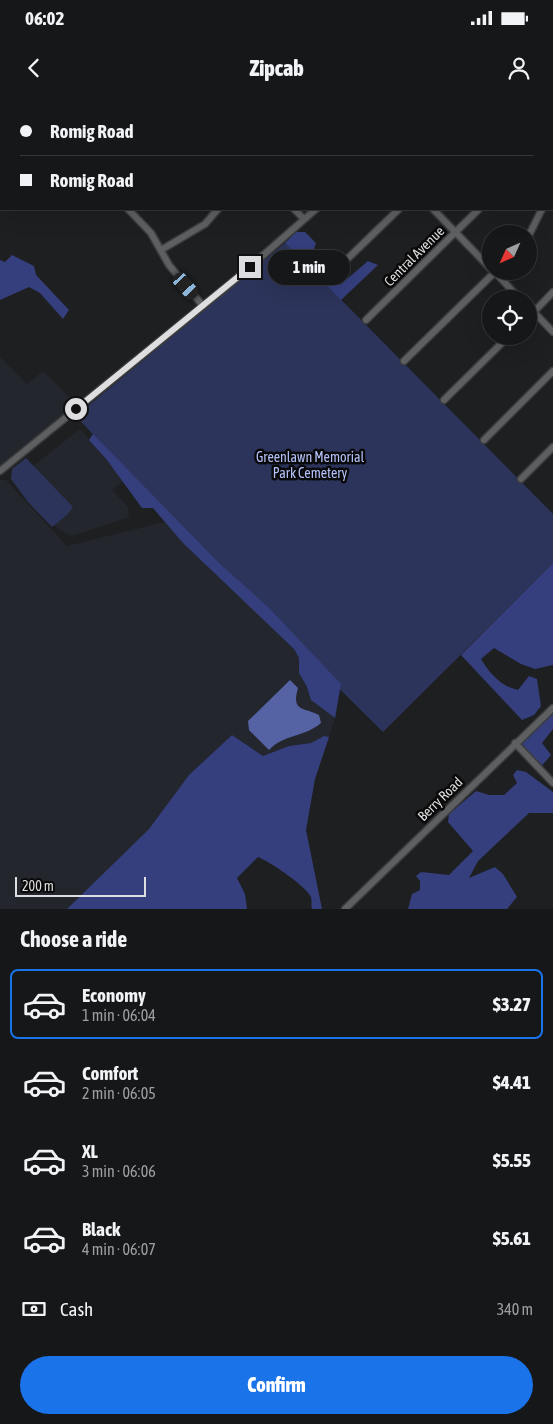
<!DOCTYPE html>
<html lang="en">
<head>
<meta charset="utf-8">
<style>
	:root { --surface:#161719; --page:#232426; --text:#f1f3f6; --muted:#9e9fa2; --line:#353638; --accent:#1a73e8 }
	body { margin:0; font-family:"Asap Condensed",sans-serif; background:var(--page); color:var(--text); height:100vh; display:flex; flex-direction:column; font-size:19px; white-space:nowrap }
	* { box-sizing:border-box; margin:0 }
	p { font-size:16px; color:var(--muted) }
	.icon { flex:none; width:28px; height:28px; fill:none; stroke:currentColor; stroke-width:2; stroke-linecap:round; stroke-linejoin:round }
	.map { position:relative; height:809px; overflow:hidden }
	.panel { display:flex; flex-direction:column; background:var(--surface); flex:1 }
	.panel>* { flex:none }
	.banner { position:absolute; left:0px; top:0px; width:554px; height:110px; box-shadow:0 5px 20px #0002,0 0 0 1px var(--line); display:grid; align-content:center; height:110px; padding:0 20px; background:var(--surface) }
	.needle { width:32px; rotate:225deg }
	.fabs { position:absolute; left:482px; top:125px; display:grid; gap:10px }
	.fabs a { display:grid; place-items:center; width:55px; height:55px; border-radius:50%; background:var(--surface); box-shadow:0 5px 20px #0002,0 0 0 1px var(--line); font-size:25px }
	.scale { position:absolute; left:15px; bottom:12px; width:131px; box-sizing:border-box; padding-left:5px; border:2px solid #dedee0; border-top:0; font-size:14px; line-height:18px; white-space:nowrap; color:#dedee0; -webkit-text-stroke:4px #09090a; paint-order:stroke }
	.end { position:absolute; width:22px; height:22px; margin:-11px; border:6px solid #dedee0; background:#111; box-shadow:0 0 0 2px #111 }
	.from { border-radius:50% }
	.bubble { position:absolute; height:35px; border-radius:18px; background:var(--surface); box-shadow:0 5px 20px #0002,0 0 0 1px var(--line); font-size:16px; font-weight:800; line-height:35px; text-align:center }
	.car { position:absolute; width:15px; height:30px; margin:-15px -8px; border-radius:6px; box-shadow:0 0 4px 1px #0007; background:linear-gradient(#222 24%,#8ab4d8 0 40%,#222 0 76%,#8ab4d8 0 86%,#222 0) }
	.banner b { display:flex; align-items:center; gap:18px; height:48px; font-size:19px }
	.banner b+b { border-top:1px solid var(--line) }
	.banner i { width:12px; height:12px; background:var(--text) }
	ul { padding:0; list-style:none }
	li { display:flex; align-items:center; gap:15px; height:70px; margin:0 10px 8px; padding:0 10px; border:2px solid transparent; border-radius:8px }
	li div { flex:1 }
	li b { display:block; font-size:19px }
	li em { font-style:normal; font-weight:800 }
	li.selected { border-color:var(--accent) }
	li>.icon { width:45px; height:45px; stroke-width:1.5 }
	h2 { padding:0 20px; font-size:22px; line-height:60px }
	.pay { display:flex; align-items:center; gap:12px; height:55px; padding:0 20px; font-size:19px }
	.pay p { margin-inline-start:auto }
	.cta { display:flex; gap:10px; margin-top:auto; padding:10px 20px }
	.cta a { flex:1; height:58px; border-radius:30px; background:var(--accent); color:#fff; font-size:20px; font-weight:800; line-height:58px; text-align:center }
	.status { display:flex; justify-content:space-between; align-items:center; height:35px; padding:0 25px; background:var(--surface); direction:ltr }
	.status svg { height:14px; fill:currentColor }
	header { display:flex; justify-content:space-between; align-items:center; height:65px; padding:0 20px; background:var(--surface); font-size:22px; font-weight:800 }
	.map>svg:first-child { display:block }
	.built { fill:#24262e }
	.green { fill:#2c345b }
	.forest { fill:#353f7e }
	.water { fill:#5563a5 }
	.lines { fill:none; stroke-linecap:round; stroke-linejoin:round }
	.minor-casing { stroke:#3b3c3e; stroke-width:9 }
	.highway-casing { stroke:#3b3c3e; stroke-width:11 }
	.minor { stroke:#5e5f61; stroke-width:6 }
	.highway { stroke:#8fa1f7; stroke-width:9 }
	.route { stroke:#dedee0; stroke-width:6 }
	.labels { text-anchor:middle; stroke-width:5; stroke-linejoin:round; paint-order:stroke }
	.street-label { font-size:14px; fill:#dedee0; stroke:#09090a }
	.park-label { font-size:14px; fill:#b3c1fa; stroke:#09090a }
</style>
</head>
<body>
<div class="status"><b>06:02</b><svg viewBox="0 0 49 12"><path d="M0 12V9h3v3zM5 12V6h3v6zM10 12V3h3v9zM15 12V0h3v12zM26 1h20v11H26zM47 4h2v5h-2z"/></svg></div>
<header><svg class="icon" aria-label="back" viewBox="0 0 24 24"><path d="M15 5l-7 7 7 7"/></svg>Zipcab<svg class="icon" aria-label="person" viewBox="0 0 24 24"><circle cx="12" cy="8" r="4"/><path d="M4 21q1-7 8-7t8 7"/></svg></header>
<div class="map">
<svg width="553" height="809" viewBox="0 0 553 809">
	<rect width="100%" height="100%" fill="#1e1f21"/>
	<g class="built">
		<polygon points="0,257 27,284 43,271 79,307 0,371"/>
		<polygon points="80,329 124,380 112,390 128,407 129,417 71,436 57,428 27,399 14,381"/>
		<polygon points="0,380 6,380 67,446 165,422 216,475 258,513 294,549 299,558 299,573 316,604 335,618 329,637 324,636 311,643 289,646 263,656 232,635 189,675 149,729 67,809 0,809"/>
	</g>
	<g class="green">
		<polygon points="285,143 553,414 553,463 383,632 211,462 76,316"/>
		<polygon points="26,358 73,407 67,415 52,427 28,402 11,379 12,369"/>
	</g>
	<g class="forest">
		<polygon points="296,132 305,132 316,143 312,155 315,160 337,152 344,153 334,176 340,185 368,161 378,165 341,200 285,143"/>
		<polygon points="12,155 34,166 36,175 69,210 63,219 40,193 29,187 0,200 0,160 5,162"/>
		<polygon points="93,334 218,462 269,508 341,584 335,618 311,600 307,587 299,573 299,558 294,549 183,443 153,408 142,408 107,360 89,340"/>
		<path d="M553,463v102l-18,4 -14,-5 -27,-16 -13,11c8,14 21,28 37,31l11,-14 8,3 4,27 -7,9 -12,5 -61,-65z"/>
		<polygon points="553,608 553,629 542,643 551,655 539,669 515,643"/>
		<path d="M232,635l31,21 26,-10 22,-3 13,-7 5,1 -14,42 -9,51 16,79h-10c-1,-3 0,-9 -1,-12 -5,-11 -42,-36 -53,-40l-21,21 8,16 2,15h-180l82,-80 40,-54z"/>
		<polygon points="517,670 526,672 553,692 553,713 529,713 478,761 469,778 495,767 503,774 517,797 507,809 408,809 412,794 420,790 420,781 416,776 421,772 449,775 473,751 448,722 449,714 476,691 489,695 504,695 517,683 513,675"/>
	</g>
	<path class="water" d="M290,580l8,8c-7,24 6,19 21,27l2,8c-16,14 -37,11 -52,27l-20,-20 -1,-9z"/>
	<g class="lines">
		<g class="minor-casing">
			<g id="minor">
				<polyline points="108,0 109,1"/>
				<polyline points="188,0 189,1"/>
				<polyline points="265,0 266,1"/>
				<polyline points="406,0 406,1"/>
				<polyline points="470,0 470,1"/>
				<polyline points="65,1 66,0"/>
				<polyline points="251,1 252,0"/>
				<polyline points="552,18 553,18"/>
				<polyline points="128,109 151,133 169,165 203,206"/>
				<polyline points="294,109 304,119"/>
				<polyline points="433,109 491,169"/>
				<polyline points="529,135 542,109"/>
				<polyline points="161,150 205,124 218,109"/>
				<polyline points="340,166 399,109"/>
				<polyline points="494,171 520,199"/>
				<polyline points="529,207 553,232"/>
				<polyline points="529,217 553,192"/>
				<polyline points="366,220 479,109"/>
				<polyline points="404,261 496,171"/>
				<polyline points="444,300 509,236"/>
				<polyline points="484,340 553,271"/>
				<polyline points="0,371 236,179 316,109"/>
				<polyline points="521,379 553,347"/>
				<polyline points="515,643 553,683"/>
				<polyline points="345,809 553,608"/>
			</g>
		</g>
		<g class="highway-casing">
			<g id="highway">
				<polyline points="532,0 532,1"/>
				<polyline points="553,0 553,1"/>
				<polyline points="552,64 553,66"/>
			</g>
		</g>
		<use href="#minor" class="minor"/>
		<use href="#highway" class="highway"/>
	</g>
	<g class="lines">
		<polyline class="route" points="76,309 250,167"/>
	</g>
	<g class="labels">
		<g class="street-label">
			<text transform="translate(414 156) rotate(-45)" y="5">Central Avenue</text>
			<text transform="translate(440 699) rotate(-44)" y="5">Berry Road</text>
		</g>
		<g class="park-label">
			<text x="310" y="362">Greenlawn Memorial<tspan x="310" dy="16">Park Cemetery</tspan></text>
		</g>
	</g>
</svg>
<div class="fabs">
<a><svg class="needle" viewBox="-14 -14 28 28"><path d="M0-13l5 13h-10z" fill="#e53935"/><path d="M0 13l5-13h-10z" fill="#9e9fa2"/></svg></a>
<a><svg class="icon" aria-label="locate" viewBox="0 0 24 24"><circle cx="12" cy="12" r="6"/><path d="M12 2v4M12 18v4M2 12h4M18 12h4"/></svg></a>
</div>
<div class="scale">200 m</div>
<i class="end from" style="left:76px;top:309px"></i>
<i class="end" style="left:250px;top:167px"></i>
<div class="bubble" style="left:268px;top:150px;width:82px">1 min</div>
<i class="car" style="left:186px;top:186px;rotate:138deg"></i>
<div class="banner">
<b><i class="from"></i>Romig Road</b>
<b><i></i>Romig Road</b>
</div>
</div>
<section class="panel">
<h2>Choose a ride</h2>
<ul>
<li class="selected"><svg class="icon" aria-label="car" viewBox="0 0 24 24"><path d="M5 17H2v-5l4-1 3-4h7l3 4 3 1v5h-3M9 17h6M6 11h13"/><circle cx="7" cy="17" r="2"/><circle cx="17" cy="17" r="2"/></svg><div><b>Economy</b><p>1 min · 06:04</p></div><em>$3.27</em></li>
<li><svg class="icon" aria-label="car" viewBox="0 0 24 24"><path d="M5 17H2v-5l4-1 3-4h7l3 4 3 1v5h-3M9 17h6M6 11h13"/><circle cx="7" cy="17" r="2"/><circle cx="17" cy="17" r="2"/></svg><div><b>Comfort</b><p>2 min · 06:05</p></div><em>$4.41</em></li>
<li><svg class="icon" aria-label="car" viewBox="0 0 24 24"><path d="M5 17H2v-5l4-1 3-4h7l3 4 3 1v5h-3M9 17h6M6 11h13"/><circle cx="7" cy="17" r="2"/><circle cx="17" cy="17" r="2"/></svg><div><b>XL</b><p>3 min · 06:06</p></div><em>$5.55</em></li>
<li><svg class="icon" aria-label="car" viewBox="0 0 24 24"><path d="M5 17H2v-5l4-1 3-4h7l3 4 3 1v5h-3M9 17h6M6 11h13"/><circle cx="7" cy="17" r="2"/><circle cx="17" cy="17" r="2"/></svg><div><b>Black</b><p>4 min · 06:07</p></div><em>$5.61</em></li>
</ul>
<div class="pay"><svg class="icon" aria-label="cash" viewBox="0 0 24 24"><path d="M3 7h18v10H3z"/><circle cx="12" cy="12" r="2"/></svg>Cash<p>340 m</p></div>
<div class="cta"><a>Confirm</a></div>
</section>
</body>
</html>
